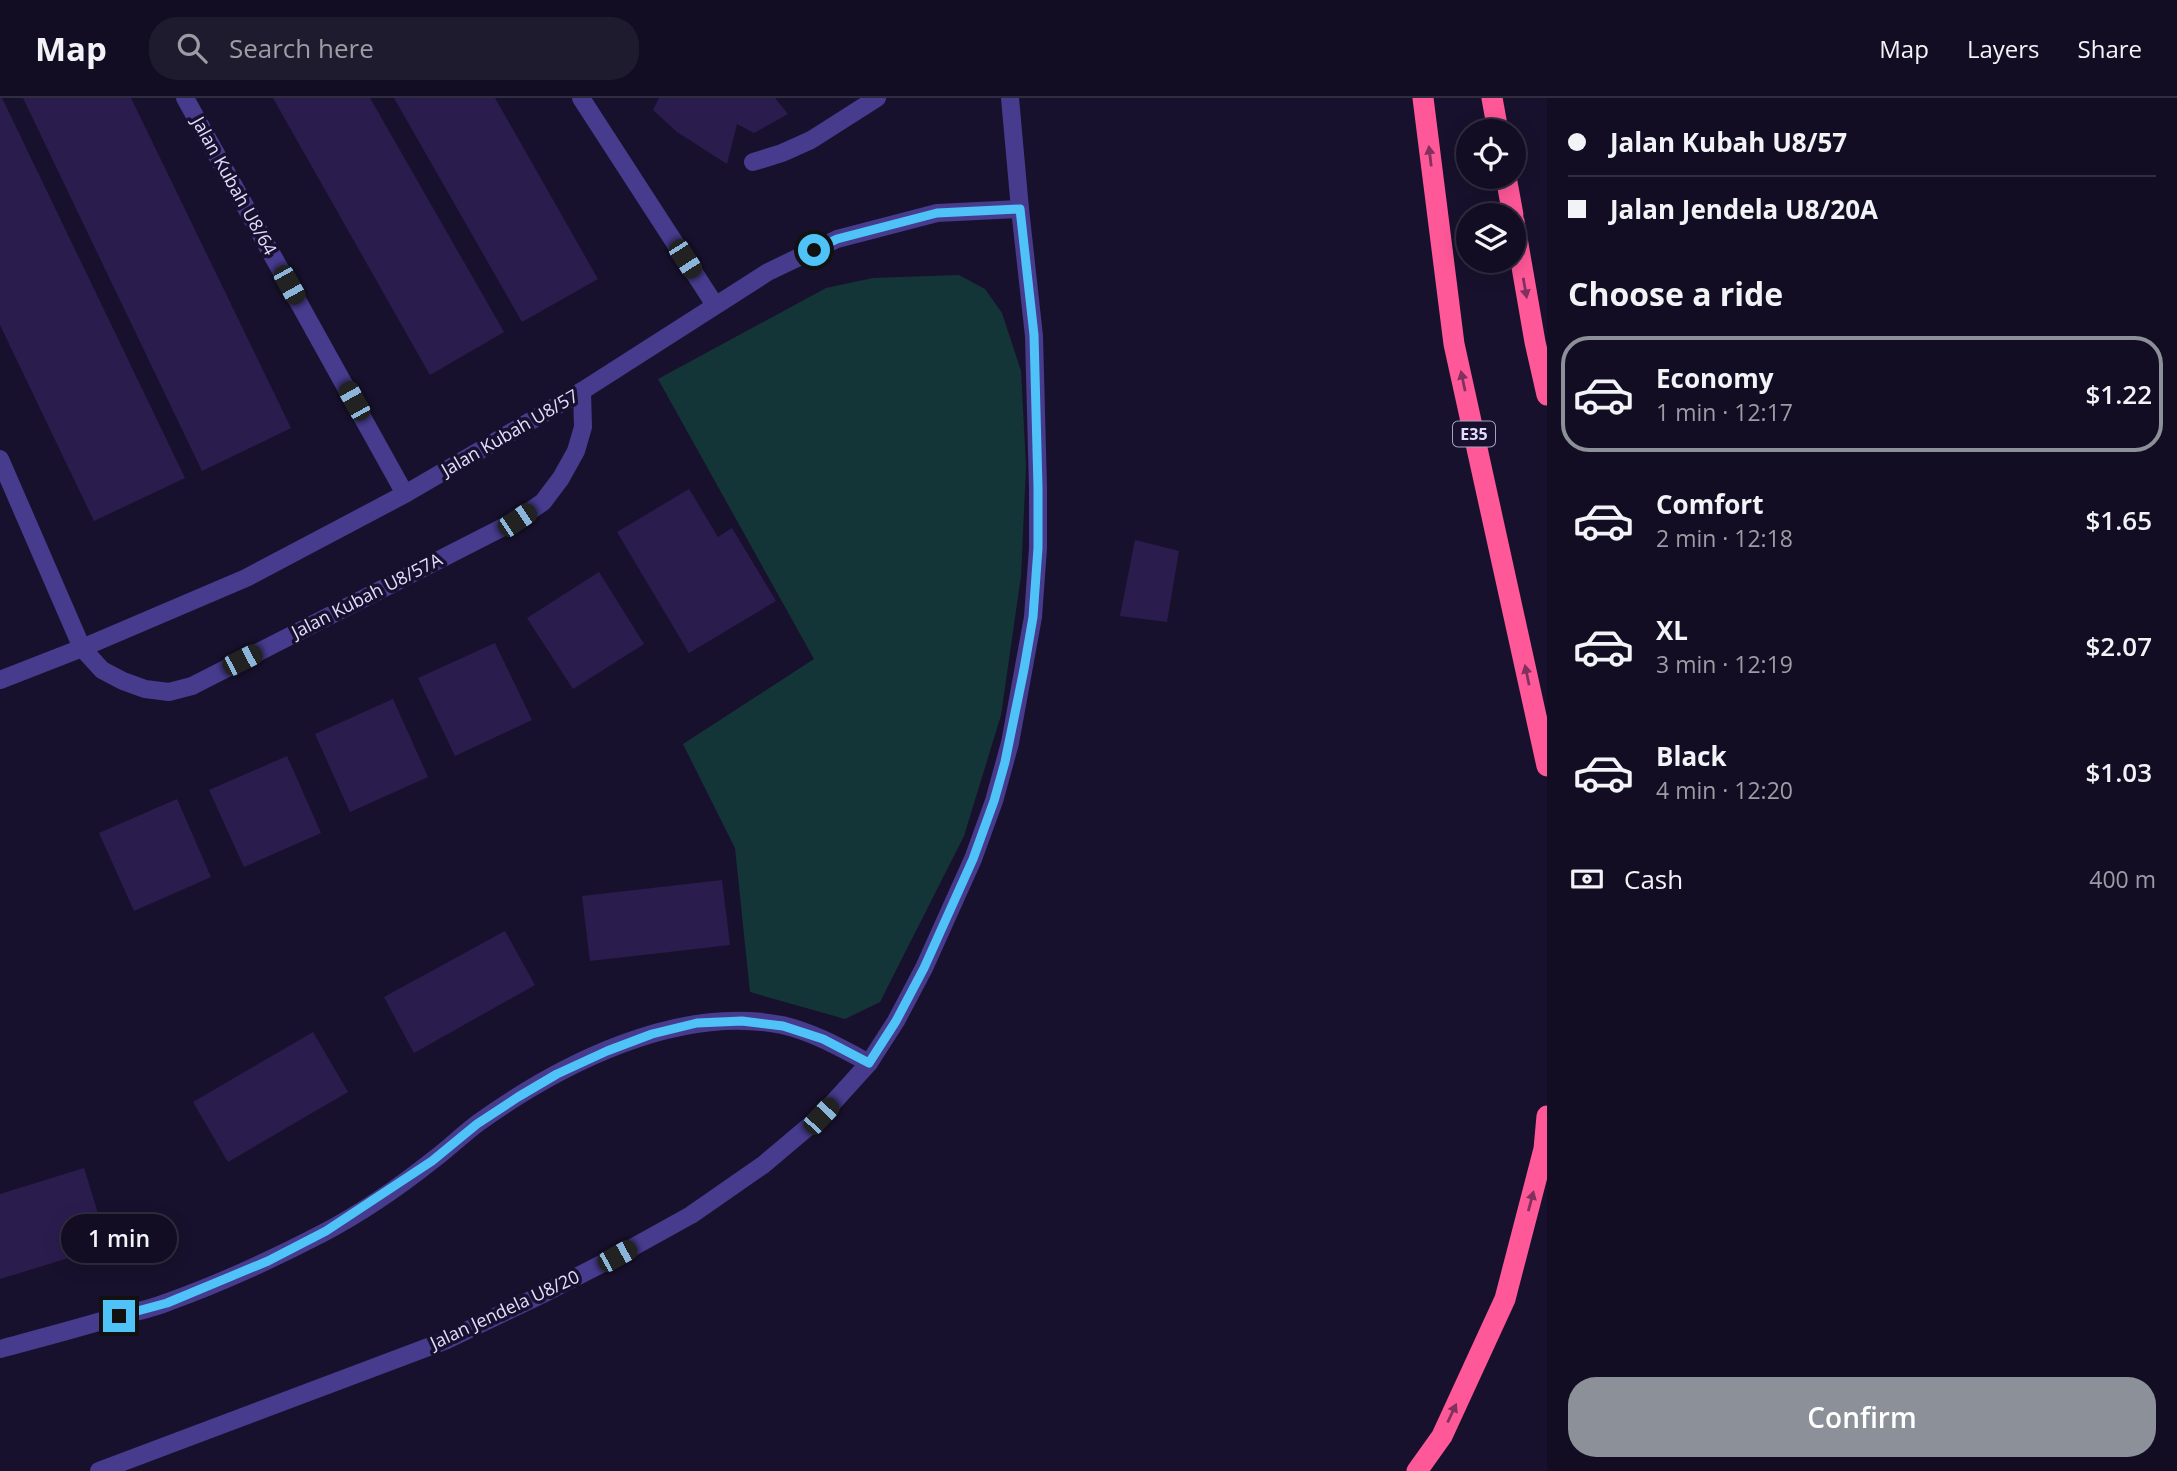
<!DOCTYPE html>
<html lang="en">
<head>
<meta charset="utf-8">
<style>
	:root { --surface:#120d22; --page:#1f1b2f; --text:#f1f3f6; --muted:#9c9ca5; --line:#312d40; --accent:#8c9099 }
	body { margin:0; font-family:"Open Sans",sans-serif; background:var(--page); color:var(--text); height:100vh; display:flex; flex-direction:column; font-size:26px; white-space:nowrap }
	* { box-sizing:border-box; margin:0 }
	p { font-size:23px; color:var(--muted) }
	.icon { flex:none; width:38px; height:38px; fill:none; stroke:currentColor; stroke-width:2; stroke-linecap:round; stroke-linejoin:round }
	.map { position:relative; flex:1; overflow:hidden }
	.panel { display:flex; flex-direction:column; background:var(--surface); width:630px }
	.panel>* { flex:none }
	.top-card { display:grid; align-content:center; height:154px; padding:0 21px; background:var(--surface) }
	.buttons { position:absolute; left:1456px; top:21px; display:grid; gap:14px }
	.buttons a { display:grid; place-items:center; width:70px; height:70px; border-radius:50%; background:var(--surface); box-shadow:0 4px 18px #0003,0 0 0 2px var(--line); font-size:35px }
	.end { position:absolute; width:32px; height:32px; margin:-16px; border:9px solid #4fc3f7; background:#111; box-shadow:0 0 0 4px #111 }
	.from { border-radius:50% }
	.bubble { position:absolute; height:49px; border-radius:24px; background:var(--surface); box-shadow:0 4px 18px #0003,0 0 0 2px var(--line); font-size:23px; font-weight:600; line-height:49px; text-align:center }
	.car { position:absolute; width:21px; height:42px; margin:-21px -10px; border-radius:9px; box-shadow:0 0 5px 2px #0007; background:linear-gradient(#222 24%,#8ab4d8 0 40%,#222 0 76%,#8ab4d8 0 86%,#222 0) }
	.top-card b { display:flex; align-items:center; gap:24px; height:66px; font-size:26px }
	.top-card b+b { border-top:2px solid var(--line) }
	.top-card i { width:18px; height:18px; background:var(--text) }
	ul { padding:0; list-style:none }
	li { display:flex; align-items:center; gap:21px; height:116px; margin:0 14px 10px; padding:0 7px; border:4px solid transparent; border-radius:28px }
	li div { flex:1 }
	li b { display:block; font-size:26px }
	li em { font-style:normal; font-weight:600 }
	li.selected { border-color:var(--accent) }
	li>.icon { width:63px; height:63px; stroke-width:1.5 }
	h2 { padding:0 21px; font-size:32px; line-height:84px }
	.pay { display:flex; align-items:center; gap:18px; height:77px; padding:0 21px; font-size:26px }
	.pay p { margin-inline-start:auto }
	.cta { display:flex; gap:14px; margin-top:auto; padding:14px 21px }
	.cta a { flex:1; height:80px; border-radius:28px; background:var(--accent); color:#fff; font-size:28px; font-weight:600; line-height:80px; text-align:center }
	header { display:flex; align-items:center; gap:42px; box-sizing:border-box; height:98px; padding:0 35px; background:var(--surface); border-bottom:2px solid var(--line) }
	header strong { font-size:33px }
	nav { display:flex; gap:38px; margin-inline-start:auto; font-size:24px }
	.search { width:490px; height:63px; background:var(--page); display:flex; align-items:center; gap:18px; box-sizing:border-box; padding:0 24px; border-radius:28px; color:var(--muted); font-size:26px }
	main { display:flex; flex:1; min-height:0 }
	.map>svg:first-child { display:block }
	.green { fill:#143537 }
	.building { fill:#2b1c4e }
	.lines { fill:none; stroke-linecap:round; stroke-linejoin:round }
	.minor { stroke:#463b8d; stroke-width:18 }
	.highway { stroke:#ff5899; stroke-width:21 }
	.oneway { fill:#80315e }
	.route { stroke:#4fc3f7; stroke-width:9 }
	.labels { text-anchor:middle; stroke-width:7; stroke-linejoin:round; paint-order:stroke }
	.shield { fill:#18112d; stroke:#a7a0c0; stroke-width:2 }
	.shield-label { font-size:16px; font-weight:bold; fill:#e4ddff }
	.street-label { font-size:18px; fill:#e4ddff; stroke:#18112d }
</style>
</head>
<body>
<header>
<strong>Map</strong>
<div class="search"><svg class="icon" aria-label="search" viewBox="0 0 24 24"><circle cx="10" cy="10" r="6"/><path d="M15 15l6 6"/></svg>Search here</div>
<nav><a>Map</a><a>Layers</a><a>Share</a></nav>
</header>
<main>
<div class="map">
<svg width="1547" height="1373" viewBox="0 0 1547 1373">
	<rect width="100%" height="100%" fill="#18112d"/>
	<polygon class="green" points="959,177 985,191 1002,215 1021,273 1026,369 1021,478 1001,617 964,738 880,904 845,921 750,894 735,750 683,646 814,561 658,281 826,190 873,180"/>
	<g class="building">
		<polygon points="0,0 2,0 185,380 94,423 0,227"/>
		<polygon points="23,0 131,0 291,330 202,373"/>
		<polygon points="273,0 370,0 504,234 430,277"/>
		<polygon points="394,0 495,0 598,181 522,224"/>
		<polygon points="659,0 775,0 788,16 754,35 737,26 727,66 677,34 653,12"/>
		<polygon points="689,391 718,439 732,430 776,503 689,555 617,434"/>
		<polygon points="1135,442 1179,453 1167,524 1120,518"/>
		<polygon points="599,474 644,546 573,591 527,520"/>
		<polygon points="495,545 532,622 455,658 418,580"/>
		<polygon points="393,601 428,679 350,714 315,636"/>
		<polygon points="287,658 321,735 244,769 209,692"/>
		<polygon points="177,701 211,779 134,813 99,735"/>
		<polygon points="722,782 730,847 590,863 582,798"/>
		<polygon points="505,833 535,887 414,955 384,899"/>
		<polygon points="313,934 348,994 228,1064 193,1004"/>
		<polygon points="84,1070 108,1148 0,1181 0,1096"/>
	</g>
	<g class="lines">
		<g class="minor">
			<polyline points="185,0 405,396"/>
			<polyline points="581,0 715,207"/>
			<polyline points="753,64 782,55 811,42 877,0"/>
			<polyline points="0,361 82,550 102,572 123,583 145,591 169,594 192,588 517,422 543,404 561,380 576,353 583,329 582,293"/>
			<polyline points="0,582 82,550 246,480 405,396 582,293 768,174 837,141 937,115 1020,111"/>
			<path d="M0,1251c37,-10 75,-20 112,-31 19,-5 38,-9 56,-16 53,-19 105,-43 155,-69 38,-20 76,-46 110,-73 15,-11 29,-25 45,-37 82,-59 200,-119 304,-98 31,7 59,23 87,38"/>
			<polyline points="99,1373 447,1242 541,1197 617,1158 691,1117 763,1067 821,1018 869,965 896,923 924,870 973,761 994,703 1010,645 1033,519 1038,450 1038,390 1034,238 1020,111 1010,0"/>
		</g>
		<g class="highway">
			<polyline points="1423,0 1454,246 1547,668"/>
			<polyline points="1492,0 1498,33"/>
			<polyline points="1506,79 1513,117"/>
			<polyline points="1514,123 1535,244 1547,297"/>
			<polyline points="1417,1373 1442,1338 1505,1201 1544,1051 1547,1018"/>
		</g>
	</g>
	<defs><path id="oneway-solid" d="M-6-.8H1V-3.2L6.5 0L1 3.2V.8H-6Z" transform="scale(1.75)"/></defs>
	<g class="oneway">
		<use href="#oneway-solid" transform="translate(1430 58) rotate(-97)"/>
		<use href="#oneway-solid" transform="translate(1525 190) rotate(80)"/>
		<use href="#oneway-solid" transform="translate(1463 283) rotate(-102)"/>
		<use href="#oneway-solid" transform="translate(1527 577) rotate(-102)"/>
		<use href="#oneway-solid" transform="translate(1531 1103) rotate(-75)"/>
		<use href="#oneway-solid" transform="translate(1452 1315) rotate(-65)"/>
	</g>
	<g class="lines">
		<polyline class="route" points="119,1218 167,1205 268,1163 326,1133 432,1063 477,1026 518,999 557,976 607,953 652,936 697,925 742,923 783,928 823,941 869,965 896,923 924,870 973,761 994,703 1005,664 1024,571 1033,519 1038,450 1038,390 1034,237 1020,111 937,115 837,141 814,152"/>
	</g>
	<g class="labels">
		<rect class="shield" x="1453" y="323.5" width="42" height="25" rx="5"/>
		<g class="shield-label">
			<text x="1474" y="342">E35</text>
		</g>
		<g class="street-label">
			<text transform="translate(234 88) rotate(61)" y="6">Jalan Kubah U8/64</text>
			<text transform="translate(510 335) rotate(-30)" y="6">Jalan Kubah U8/57</text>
			<text transform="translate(367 498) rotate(-27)" y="6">Jalan Kubah U8/57A</text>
			<text transform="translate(505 1212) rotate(-25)" y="6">Jalan Jendela U8/20</text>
		</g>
	</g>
</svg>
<div class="buttons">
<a><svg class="icon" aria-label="locate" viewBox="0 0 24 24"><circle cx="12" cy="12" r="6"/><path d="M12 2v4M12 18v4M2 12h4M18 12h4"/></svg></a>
<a><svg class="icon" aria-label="layers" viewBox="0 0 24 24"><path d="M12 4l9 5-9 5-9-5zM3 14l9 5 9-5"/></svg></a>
</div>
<i class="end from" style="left:814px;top:152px"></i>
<i class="end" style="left:119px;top:1218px"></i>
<div class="bubble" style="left:61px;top:1116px;width:116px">1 min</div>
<i class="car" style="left:685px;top:161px;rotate:147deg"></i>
<i class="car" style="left:289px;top:187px;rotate:151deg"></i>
<i class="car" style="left:354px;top:303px;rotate:331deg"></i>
<i class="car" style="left:517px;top:422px;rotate:56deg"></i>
<i class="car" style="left:242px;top:562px;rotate:63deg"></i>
<i class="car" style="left:821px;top:1018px;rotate:43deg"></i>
<i class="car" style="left:617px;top:1158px;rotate:61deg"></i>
</div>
<section class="panel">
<div class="top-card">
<b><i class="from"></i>Jalan Kubah U8/57</b>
<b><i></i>Jalan Jendela U8/20A</b>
</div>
<h2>Choose a ride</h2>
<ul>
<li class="selected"><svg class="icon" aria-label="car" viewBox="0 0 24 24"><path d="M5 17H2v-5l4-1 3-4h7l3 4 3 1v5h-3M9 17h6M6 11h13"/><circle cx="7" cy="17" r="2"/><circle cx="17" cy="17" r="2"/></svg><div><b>Economy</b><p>1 min · 12:17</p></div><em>$1.22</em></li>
<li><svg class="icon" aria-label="car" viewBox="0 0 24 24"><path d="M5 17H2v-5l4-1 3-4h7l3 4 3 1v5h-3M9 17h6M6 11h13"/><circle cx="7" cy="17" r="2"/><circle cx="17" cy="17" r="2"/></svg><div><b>Comfort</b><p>2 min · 12:18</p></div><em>$1.65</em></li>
<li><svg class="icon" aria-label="car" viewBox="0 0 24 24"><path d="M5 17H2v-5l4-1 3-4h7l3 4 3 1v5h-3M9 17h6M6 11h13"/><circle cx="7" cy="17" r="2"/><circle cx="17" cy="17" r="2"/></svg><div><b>XL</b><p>3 min · 12:19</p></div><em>$2.07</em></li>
<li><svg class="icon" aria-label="car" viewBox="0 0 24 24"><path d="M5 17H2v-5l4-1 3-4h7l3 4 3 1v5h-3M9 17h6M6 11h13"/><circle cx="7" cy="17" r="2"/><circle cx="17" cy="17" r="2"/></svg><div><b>Black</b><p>4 min · 12:20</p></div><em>$1.03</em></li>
</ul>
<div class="pay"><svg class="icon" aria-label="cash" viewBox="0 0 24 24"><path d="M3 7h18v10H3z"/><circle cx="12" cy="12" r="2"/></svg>Cash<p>400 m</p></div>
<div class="cta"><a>Confirm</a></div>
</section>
</main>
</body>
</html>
